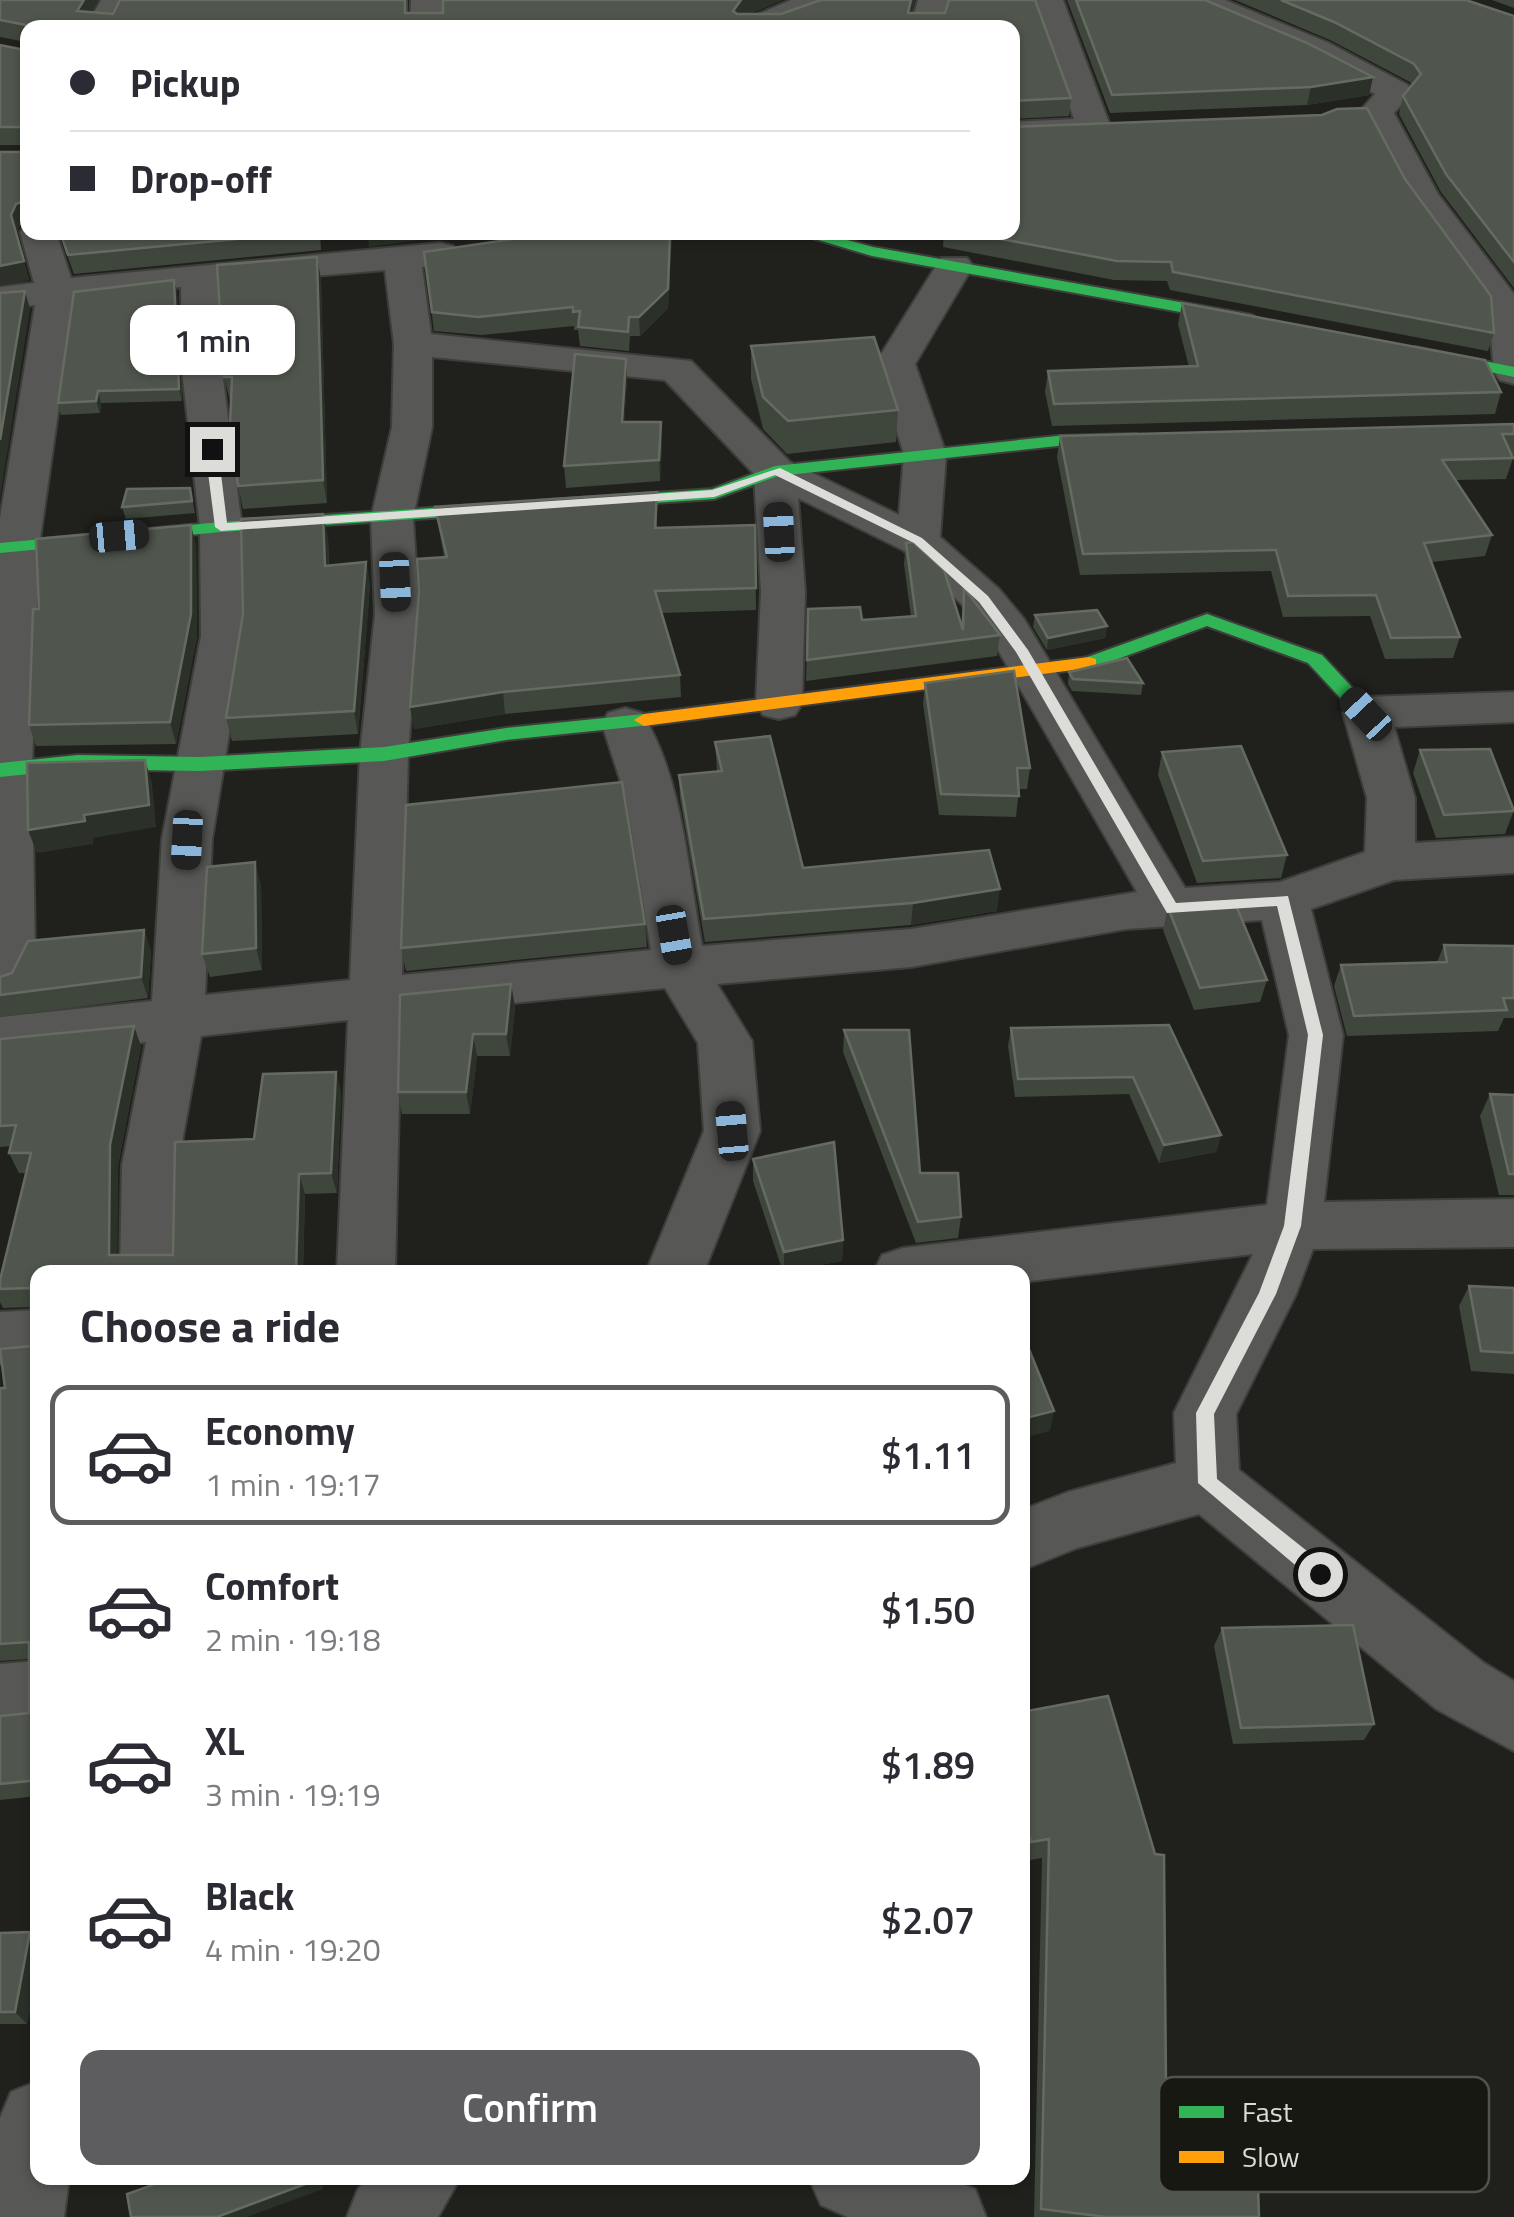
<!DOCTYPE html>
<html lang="en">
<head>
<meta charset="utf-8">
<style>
	:root { --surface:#fff; --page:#f2f2f3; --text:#2b2b33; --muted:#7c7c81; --line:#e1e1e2; --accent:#5d5d60 }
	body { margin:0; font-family:"Titillium Web",sans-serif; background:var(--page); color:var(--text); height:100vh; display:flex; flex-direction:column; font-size:38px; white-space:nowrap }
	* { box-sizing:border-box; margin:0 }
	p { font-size:32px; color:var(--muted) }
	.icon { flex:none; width:55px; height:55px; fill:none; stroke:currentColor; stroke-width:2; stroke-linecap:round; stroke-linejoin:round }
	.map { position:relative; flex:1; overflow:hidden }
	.details { position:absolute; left:30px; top:1265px; width:1000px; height:920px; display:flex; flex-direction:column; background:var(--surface); border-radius:20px; box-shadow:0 2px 8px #0004 }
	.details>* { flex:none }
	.top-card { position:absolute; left:20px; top:20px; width:1000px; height:220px; border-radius:20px; box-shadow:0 2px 8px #0004; display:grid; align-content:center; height:220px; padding:0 50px; background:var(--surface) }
	.end { position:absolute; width:45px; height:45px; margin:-22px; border:12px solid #dcdcd8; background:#111; box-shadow:0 0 0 5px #111 }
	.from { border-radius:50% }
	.bubble { position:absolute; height:70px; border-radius:20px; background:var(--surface); box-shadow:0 2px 8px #0004; font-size:32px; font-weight:600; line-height:70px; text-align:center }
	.car { position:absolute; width:30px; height:60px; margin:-30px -15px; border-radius:12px; box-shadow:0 0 8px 2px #0007; background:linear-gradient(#222 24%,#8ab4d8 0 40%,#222 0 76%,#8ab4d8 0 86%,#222 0) }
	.top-card b { display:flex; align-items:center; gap:35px; height:95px; font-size:38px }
	.top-card b+b { border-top:2px solid var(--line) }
	.top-card i { width:25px; height:25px; background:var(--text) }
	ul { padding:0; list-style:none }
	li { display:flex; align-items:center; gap:30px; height:140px; margin:0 20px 15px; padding:0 30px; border:5px solid transparent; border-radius:20px }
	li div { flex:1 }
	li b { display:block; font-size:38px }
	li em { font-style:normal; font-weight:600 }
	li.current { border-color:var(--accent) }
	li>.icon { width:90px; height:90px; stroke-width:1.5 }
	h2 { padding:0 50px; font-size:45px; line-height:120px }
	.primary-button { display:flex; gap:20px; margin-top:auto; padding:20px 50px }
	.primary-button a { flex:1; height:115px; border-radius:20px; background:var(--accent); color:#fff; font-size:40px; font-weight:600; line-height:115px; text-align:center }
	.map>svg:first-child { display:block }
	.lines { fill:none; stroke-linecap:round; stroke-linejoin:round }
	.street-casing { stroke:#3e3e3c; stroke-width:4 }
	.fast-casing { stroke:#3e3e3c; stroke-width:4 }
	.slow-casing { stroke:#3e3e3c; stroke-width:4 }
	.street { fill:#575755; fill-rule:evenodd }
	.fast { fill:#30b455; fill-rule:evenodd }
	.slow { fill:#ff9f0a; fill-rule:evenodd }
	.wall { fill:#3f463c }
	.shaded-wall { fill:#2b3128 }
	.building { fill:#50564d; stroke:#666b62; stroke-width:2.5 }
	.route { fill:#dcdcd8 }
	.key { fill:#181813; stroke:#53534e; stroke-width:2.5 }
	.key-label { font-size:28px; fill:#dcdcd8 }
</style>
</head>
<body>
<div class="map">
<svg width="1514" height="2217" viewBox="0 0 1514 2217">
	<rect width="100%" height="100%" fill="#20211d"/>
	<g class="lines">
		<g class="street-casing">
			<g id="street">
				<polygon points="101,0 133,0 117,28 85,28"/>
				<polygon points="411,0 443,0 442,28 410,28"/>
				<polygon points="791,0 843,0 838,7 781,28 737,28 742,21"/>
				<polygon points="918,0 950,0 942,28 910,28"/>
				<polygon points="1031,0 1063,0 1111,128 1106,135 1012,142 1012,122 1074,119"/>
				<polygon points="1182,0 1225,0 1329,43 1408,85 1413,92 1394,113 1438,194 1514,294 1514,384 1500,380 1494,372 1489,313 1404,196 1359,112 1375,94 1305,57 1187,7"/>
				<path d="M28,224v8h28l15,46 369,-35 13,3 5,8 -5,8 -31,5 9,67 260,27 99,101 109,53 5,-61 -29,-90 66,-106h26l6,8 -58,98 31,90 -6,83 59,52 25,30 161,269 95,-6 85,-30 2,-54 -24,-85 7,-11 16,-5 148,-5v30l-120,5 21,71v45l99,-6v36l-120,7 -83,29 32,126 -19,167 190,-3v48l-201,2 -17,45 -60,120 3,56 245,193 30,18v70l-78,-42 -237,-195 -122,34 -55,22v-60l46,-18 108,-29 -2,-50 79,-159 -231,28v-10h-148l8,-17 21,-7 364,-43 22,-170 -27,-115 -136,9 -215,38 -194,17 35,57 8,90 -56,141h-58l58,-141 -6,-88 -33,-55 -264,26 -6,258h-58l11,-252 -147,16 -23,129v107h-58l2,-107 24,-123 -146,15v-40l152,-16 10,-162 39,-203 -1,-109 -18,-156 -1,-84 -107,13 -35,246 -7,224 3,185 -17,37 -18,6v-480l35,-213 -35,4v-22l34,-4 -14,-51zM385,270l9,74 -2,83 -21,91 4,96 -15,140 -10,226 -145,15 7,-156 33,-203 -3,-109 -20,-156 -4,-87zM432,357l233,23 89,94 7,118 -5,112 7,11 16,4 16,-4 7,-11 3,-112 -7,-94 105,52 64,59 23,27 147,256 -226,37 -209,17c-14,-75 -19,-167 -60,-233l-17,-5 -17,5 -6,11 24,74 25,152 -249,25 6,-221 11,-140 -6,-96 19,-91z"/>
				<polygon points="38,1310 38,1362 0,1364 0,1312"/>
				<polygon points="38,1661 38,1726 0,1730 0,1664"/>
				<polygon points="38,2081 38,2178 69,2178 64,2217 0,2217 0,2118 11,2092"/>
				<polygon points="369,2178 460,2178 438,2217 347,2217 358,2189"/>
				<polygon points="809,2178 946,2178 975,2189 986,2217 848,2217 821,2205"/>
			</g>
		</g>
		<g class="fast-casing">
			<g id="fast">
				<polygon points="792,232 818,232 873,247 1252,315 1260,320 1252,325 872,256"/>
				<polygon points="1415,347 1514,367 1514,377 1409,355 1407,352"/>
				<polygon points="1136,434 1144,439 1142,443 1057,446 778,476 714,499 221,532 0,553 0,543 221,522 712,489 775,466 1057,436"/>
				<polygon points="1207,614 1322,655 1376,713 1366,719 1359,718 1308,663 1207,626 1096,667 1089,669 1080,663 1082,659"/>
				<polygon points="644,714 651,715 651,725 506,740 384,761 200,771 78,769 0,777 0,763 78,755 200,757 384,747 506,728"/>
			</g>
		</g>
		<g class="slow-casing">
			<polygon id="slow" points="1089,657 1096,659 1096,667 644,726 634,720 644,714"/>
		</g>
		<use href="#street" class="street"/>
		<use href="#fast" class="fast"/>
		<use href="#slow" class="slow"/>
	</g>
	<g class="wall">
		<polygon points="0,0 99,0 91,12 113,14 120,0 408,0 408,13 443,13 443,0 782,0 749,14 781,14 820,0 915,0 912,13 945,13 949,0 1035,0 1071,98 1069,116 1012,119 1012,28 28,28 28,222 27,221 22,222 16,233 29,280 0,286 0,152 25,152 25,145 0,145 0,45 25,50 26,42 0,37"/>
		<polygon points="1067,0 1205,0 1373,77 1369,95 1307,105 1110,113"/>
		<polygon points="1235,0 1466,0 1514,16 1514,288 1441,192 1399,114 1403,96 1412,85 1410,82 1330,40"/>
		<polygon points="1492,0 1514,0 1514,8"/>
		<polygon points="1405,179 1494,333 1488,351 1170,290 1167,281 1114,280 943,247 944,232 1012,232"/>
		<polygon points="59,232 320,232 321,250 74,274"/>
		<polygon points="562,232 672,232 668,308 640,336 630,336 629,351 580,346 578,330 574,330 574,326 481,335 434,331 424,252"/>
		<polygon points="317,257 321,280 327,503 243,509 238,486 231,400 230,400 224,377"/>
		<polygon points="174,280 177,291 182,401 101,403 100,413 61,415 58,403"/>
		<polygon points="1182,303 1501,392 1495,414 1052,426 1045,392 1048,371 1189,367 1178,324"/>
		<polygon points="751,346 898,410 896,442 787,454 763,429 751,379"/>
		<polygon points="627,380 624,422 662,443 660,481 566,488 564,466"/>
		<polygon points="1514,424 1514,455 1512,455 1513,458 1506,479 1456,480 1492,535 1485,556 1432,562 1460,637 1453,658 1385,659 1370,616 1283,617 1271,571 1080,575 1057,457 1060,436"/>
		<polygon points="190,488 195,513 126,519 122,507"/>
		<polygon points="657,492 657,528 755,525 756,610 662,613 680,675 681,697 505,714 414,729 419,592 444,557 435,507"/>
		<polygon points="328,537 329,565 366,562 370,585 358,734 232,741 226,718"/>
		<polygon points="906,543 961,625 964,588 1000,635 997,656 806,681 808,609 862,620 911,616 904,564"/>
		<polygon points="196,546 197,636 176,744 36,746 29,725 39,609"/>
		<polygon points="1035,615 1107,626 1105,638 1047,650 1033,627"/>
		<polygon points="1069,672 1143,683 1141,695 1072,691 1068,684"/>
		<polygon points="925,683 1030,768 1027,789 1019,789 1016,817 939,815 923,704"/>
		<polygon points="715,742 803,868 997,911 911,925 705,942 680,798 679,775 717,771"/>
		<polygon points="1420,750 1514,810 1505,834 1436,838 1413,773"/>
		<polygon points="1162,752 1287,855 1281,878 1197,883 1158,775"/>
		<polygon points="261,885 262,970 210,977 202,954"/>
		<polygon points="1168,908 1267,980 1260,1002 1194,1010 1163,930"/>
		<polygon points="645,924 647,947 406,971 401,948"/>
		<polygon points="144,930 151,951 148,998 0,1017 0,977"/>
		<polygon points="1444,945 1514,946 1514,1018 1504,1018 1498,1031 1347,1036 1334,986 1341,965 1437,962"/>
		<polygon points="511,984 515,1007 510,1056 477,1056 470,1114 402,1114 398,1092"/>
		<polygon points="1169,1025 1221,1135 1216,1152 1159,1163 1129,1094 1015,1097 1008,1046 1011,1028"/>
		<polygon points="844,1030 920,1173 961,1217 958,1238 916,1243 843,1052"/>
		<polygon points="0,1039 141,1046 118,1165 117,1255 173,1255 254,1139 336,1072 341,1093 337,1193 305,1194 303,1272 38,1272 38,1796 0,1800 0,1716 29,1713 29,1659 0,1661 0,1388 5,1388 31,1346 31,1307 3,1308 0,1302 0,1280 26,1173 19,1173 9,1153 11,1146 0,1147"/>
		<polygon points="1490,1094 1514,1095 1514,1195 1499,1195 1480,1116"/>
		<polygon points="753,1159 843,1240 842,1261 783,1272 753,1181"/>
		<polygon points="1469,1286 1514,1288 1514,1374 1471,1371 1459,1306"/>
		<polygon points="1222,1628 1374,1724 1364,1740 1233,1744 1214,1646"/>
		<polygon points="1022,1712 1166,2087 1259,2217 1034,2217 1042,1858 1024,1861 1022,1854"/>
		<polygon points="0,1933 38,1940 38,1970 27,2024 0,2024"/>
	</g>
	<g class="shaded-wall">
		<polygon points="84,0 99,0 82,28 77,11"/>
		<polygon points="740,0 782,0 741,18 733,11"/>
		<polygon points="911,0 915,0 908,28 908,13"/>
		<polygon points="1373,77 1369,95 1307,105 1311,87"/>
		<polygon points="21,202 27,221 22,222 16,233 29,280 0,286 0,266 11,215 16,204"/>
		<polygon points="367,232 479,232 369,247"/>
		<polygon points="670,232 672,232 668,308 640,336 639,317"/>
		<polygon points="317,257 321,280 327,503 323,480"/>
		<polygon points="174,280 177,291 182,401 179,389"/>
		<polygon points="25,291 30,309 0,498 0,440"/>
		<polygon points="626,359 627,380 623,443 622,422"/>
		<polygon points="98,391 101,403 100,413 96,401"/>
		<polygon points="661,422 662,443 660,481 659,460"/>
		<polygon points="323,514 328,537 329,588 325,566"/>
		<polygon points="191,525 196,546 197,636 176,744 170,722"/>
		<polygon points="366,562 370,585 358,734 354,711"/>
		<polygon points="1107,626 1105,638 1047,650 1048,638"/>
		<polygon points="503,692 505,714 414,729 410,707"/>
		<polygon points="145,760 152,783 156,827 93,838 93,844 37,853 28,830 84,815"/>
		<polygon points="255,862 261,885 262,970 256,948"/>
		<polygon points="1000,889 997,911 911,925 913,903"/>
		<polygon points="144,930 151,951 148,998 141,977"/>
		<polygon points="511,984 515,1007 510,1056 506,1034"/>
		<polygon points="134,1026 141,1046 118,1165 117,1272 109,1255 110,1145"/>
		<polygon points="473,1034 477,1056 470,1114 466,1092"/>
		<polygon points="336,1072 341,1093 337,1193 331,1173"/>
		<polygon points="1221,1135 1216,1152 1159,1163 1164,1145"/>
		<polygon points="299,1174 305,1194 303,1272 296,1272"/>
		<polygon points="843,1240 842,1261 784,1272 784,1252"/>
		<polygon points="1054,1411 1050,1431 1022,1438 1022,1419"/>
		<polygon points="30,1932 38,1940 38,1970 27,2024 15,2012"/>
		<polygon points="315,2178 322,2178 323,2189 247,2217 217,2217"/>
	</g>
	<g class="building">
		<polygon points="0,0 84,0 77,11 113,14 120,0 405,0 405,13 443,13 443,0 741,0 733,11 737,14 781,14 821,0 911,0 908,13 945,13 949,0 1035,0 1071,98 1012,101 1012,28 28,28 28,210 25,210 21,202 16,204 11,215 24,261 0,266 0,152 25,152 26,127 0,127 0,45 25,50 26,25 0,20"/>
		<polygon points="1076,0 1205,0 1307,43 1373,77 1311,87 1112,95"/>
		<polygon points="1281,0 1466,0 1514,16 1514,262 1446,174 1403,96 1421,74 1414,64 1334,22"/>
		<polygon points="1367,108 1405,179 1491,296 1494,333 1173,272 1171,262 1117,261 965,232 1012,232 1012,127 1322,115 1337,109"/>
		<polygon points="60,232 310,232 68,255"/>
		<polygon points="562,232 670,232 668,289 639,317 629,317 628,332 578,327 580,311 573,312 573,307 478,317 432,312 424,252"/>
		<polygon points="317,257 323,480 238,486 230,425 232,377 224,377 217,265"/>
		<polygon points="174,280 179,389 98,391 96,401 58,403 74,292"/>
		<polygon points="25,291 0,440 0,293"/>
		<polygon points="1182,303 1485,360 1501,392 1054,404 1048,371 1198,366"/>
		<polygon points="874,337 898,410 788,421 763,397 751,346"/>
		<polygon points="575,354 626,359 622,422 661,422 659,460 564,466"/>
		<polygon points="1514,424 1514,434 1502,434 1513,458 1442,460 1492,535 1424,543 1460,637 1391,638 1376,595 1288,596 1276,550 1083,554 1060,436"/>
		<polygon points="190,488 192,501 122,507 127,489"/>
		<polygon points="657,492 655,528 755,525 756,588 655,591 680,675 503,692 410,707 419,592 417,559 447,557 435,507"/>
		<polygon points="323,514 325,566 366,562 354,711 226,718 243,614 241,519"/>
		<polygon points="191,525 191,614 170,722 29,725 33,609 39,609 36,539"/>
		<polygon points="913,542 944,570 963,630 964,588 1000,635 807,660 808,609 860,607 862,620 916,616 906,543"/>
		<polygon points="1097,610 1107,626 1048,638 1035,615"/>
		<polygon points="1127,658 1143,683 1073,679 1069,672"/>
		<polygon points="1014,671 1030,768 1017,768 1019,796 941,794 925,683"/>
		<polygon points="770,736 803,868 989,850 1000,889 913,903 704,919 679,775 722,771 715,742"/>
		<polygon points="1241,746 1287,855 1203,861 1162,752"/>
		<polygon points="1490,749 1514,811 1444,815 1420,750"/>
		<polygon points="145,760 149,805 84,815 85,821 28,830 27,763"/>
		<polygon points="622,782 645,924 401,948 406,805"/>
		<polygon points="255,862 256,948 202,954 207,867"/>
		<polygon points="1235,903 1267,980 1200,988 1168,908"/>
		<polygon points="144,930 141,977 0,995 0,977 12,973 28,941"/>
		<polygon points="1444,945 1514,946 1514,998 1503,998 1507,1010 1354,1016 1341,965 1447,962"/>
		<polygon points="511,984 506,1034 473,1034 466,1092 398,1092 400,995"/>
		<polygon points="1169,1025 1221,1135 1164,1145 1133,1077 1018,1079 1011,1028"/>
		<polygon points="134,1026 110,1145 109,1255 173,1255 175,1142 254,1139 263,1074 336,1072 331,1173 299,1174 296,1272 38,1272 38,1408 36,1415 38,1415 38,1780 0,1784 0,1716 29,1713 29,1642 0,1644 0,1388 5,1388 0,1349 31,1346 31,1288 0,1289 0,1280 31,1153 9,1153 16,1125 0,1126 0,1039"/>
		<polygon points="844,1030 909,1030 920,1173 958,1173 961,1217 918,1222"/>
		<polygon points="1490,1094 1514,1095 1514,1174 1509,1174"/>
		<polygon points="834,1142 843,1240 784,1252 753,1159"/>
		<polygon points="1469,1286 1514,1288 1514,1353 1481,1351"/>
		<polygon points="1022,1332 1054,1411 1022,1419"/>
		<polygon points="1353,1625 1374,1724 1241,1728 1222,1628"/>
		<polygon points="1108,1696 1155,1854 1164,1855 1166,2087 1255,2096 1259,2217 1106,2217 1041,2209 1049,1839 1031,1842 1025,1823 1022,1823 1022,1712"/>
		<polygon points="30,1932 15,2012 0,2012 0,1933"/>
		<polygon points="172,2178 315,2178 316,2180 217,2217 131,2217 127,2194"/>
	</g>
	<polygon class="route" points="212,446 218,449 227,523 712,490 780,468 922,538 988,596 1028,650 1176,903 1288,896 1323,1035 1301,1226 1276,1294 1214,1414 1217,1479 1327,1567 1327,1580 1313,1580 1198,1483 1196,1413 1259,1293 1284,1226 1308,1035 1277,906 1167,913 1016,652 979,602 914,543 775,475 714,497 221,531 215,527 205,449"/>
	<rect x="1159" y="2077" width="330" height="115" rx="15" class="key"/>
	<rect x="1179" y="2106" width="45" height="12" fill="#30b455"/>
	<rect x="1179" y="2151" width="45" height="12" fill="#ff9f0a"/>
	<g class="key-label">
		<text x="1242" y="2122">Fast</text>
		<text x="1242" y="2167">Slow</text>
	</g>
</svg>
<i class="end from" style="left:1320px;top:1574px"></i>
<i class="end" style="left:212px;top:449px"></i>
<div class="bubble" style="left:130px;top:305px;width:165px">1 min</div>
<i class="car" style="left:779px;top:532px;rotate:357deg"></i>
<i class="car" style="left:119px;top:536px;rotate:85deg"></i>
<i class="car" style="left:395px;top:582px;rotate:177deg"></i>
<i class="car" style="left:1366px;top:714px;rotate:317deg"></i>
<i class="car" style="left:187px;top:840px;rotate:183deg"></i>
<i class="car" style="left:674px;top:935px;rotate:170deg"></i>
<i class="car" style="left:732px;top:1131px;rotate:355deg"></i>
<div class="top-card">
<b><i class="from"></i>Pickup</b>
<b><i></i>Drop-off</b>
</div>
<section class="details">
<h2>Choose a ride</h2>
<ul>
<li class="current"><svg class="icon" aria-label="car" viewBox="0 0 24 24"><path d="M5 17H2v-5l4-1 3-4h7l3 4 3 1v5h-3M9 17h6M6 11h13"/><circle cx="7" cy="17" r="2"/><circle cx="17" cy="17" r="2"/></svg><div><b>Economy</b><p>1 min · 19:17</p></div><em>$1.11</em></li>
<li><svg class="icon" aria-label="car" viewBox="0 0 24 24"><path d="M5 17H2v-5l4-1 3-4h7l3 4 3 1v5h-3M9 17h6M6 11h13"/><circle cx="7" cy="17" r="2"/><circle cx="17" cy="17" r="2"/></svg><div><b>Comfort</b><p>2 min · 19:18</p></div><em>$1.50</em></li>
<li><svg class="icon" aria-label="car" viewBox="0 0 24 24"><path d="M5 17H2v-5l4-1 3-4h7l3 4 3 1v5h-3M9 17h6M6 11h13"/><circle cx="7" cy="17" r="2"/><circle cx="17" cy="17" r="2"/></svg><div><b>XL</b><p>3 min · 19:19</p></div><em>$1.89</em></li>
<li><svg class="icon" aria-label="car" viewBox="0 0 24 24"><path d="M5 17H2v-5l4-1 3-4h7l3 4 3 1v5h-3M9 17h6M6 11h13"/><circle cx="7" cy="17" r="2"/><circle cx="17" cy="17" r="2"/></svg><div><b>Black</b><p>4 min · 19:20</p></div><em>$2.07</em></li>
</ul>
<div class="primary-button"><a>Confirm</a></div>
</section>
</div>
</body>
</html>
